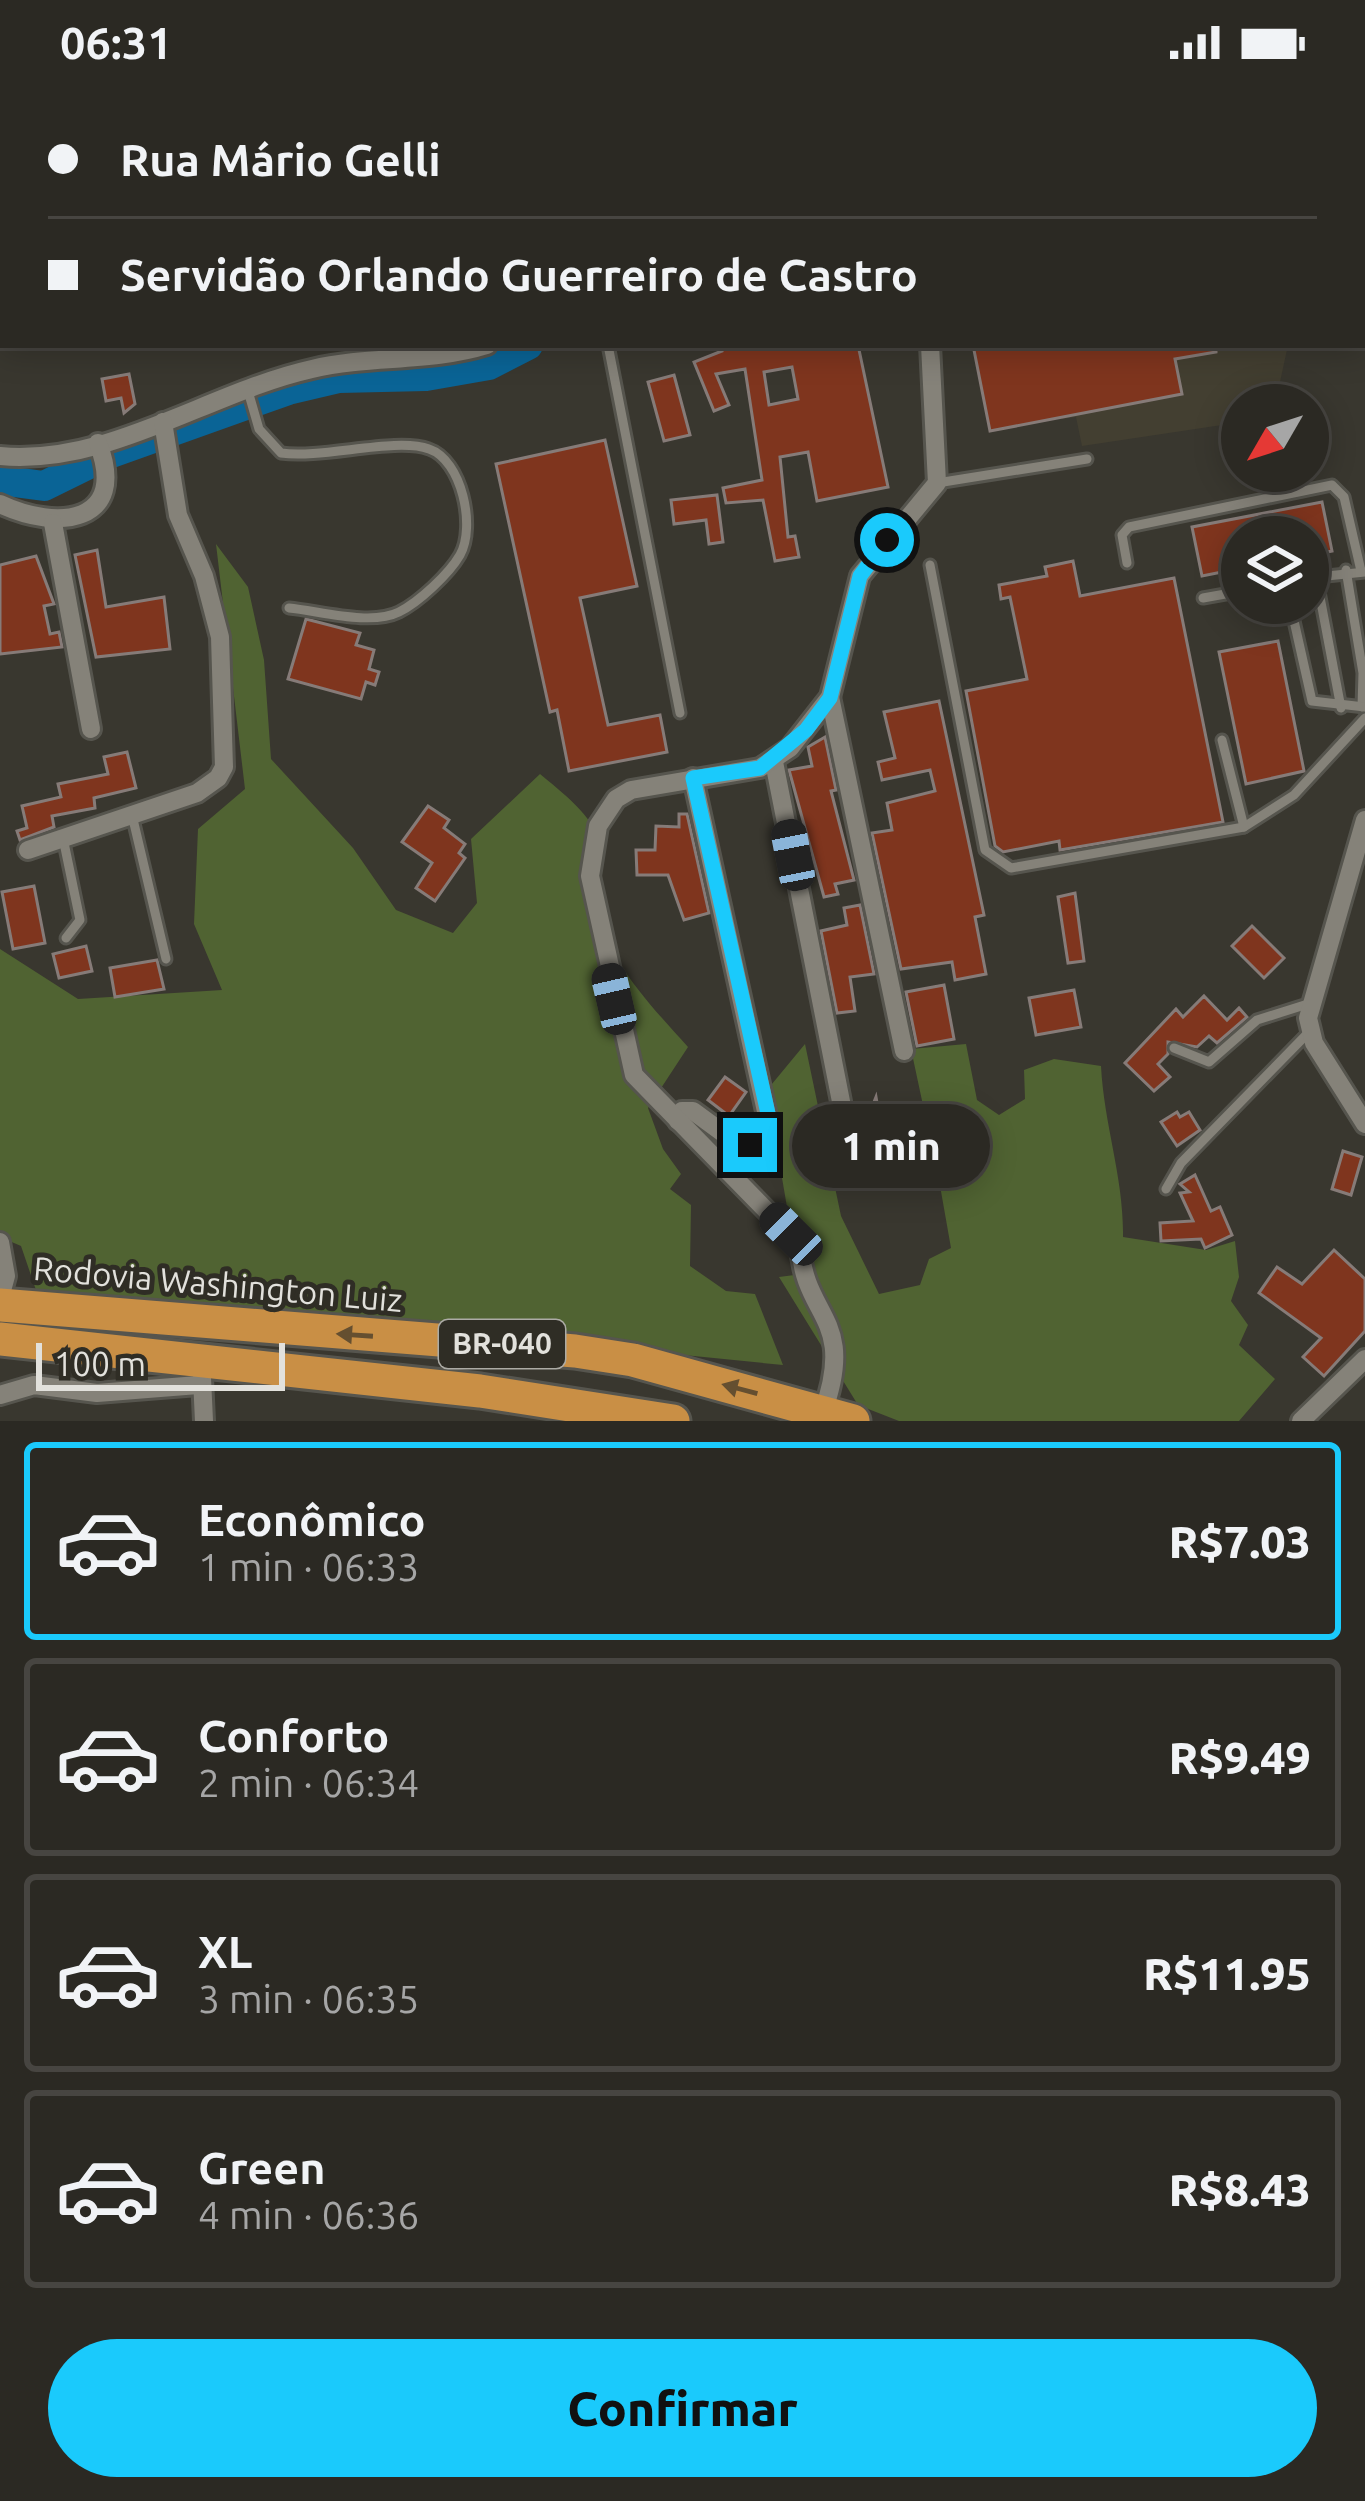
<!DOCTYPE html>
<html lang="pt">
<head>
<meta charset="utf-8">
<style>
	:root { --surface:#2b2923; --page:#373530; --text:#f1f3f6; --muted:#a6a6a6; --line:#474541; --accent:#1acafc }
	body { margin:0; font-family:Ubuntu,sans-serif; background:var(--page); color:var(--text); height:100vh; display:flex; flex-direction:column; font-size:45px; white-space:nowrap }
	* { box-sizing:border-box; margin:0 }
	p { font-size:39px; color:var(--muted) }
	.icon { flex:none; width:66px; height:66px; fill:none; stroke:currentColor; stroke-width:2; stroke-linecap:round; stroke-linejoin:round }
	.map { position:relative; height:1337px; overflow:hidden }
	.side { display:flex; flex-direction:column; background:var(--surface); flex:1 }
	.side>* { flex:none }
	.banner { position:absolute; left:0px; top:0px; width:1365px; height:264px; box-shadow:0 6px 30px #0003,0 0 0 3px var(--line); display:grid; align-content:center; height:264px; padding:0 48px; background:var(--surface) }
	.needle { width:78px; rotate:231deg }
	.tools { position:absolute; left:1221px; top:300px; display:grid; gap:24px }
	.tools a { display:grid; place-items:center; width:108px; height:108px; border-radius:50%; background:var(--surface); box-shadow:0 6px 30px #0003,0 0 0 3px var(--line); font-size:60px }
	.scale { position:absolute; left:36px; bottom:30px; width:249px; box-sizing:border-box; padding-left:12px; border:6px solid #e2e1dc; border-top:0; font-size:33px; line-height:42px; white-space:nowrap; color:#e2e1dc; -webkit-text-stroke:9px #2f2d25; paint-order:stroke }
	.end { position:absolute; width:54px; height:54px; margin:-27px; border:15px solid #1acafc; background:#111; box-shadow:0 0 0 6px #111 }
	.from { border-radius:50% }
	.bubble { position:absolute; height:84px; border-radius:42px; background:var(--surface); box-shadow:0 6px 30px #0003,0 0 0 3px var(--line); font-size:39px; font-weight:800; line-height:84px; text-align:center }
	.car { position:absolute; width:36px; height:72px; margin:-36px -18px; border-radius:15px; box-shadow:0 0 9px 3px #0007; background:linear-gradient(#222 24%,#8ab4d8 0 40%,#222 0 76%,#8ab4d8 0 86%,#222 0) }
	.banner b { display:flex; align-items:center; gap:42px; height:114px; font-size:45px }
	.banner b+b { border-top:3px solid var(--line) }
	.banner i { width:30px; height:30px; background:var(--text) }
	ul { padding:21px 0 0; list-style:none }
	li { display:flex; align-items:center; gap:36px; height:198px; margin:0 24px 18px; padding:0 24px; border:6px solid var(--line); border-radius:12px }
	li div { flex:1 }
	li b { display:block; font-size:45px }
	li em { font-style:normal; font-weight:800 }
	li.active { border-color:var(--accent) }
	li>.icon { width:108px; height:108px; stroke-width:1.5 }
	.primary-button { display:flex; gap:24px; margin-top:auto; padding:24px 48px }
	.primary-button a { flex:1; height:138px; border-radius:72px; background:var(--accent); color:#111; font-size:48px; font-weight:800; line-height:138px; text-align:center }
	.status { display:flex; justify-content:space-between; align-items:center; height:84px; padding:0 60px; background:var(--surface); direction:ltr }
	.status svg { height:33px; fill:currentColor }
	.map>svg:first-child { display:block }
	.built { fill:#433f31 }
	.green { fill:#506332 }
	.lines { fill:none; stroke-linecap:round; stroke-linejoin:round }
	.river { stroke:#0a6496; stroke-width:30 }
	.building { fill:#7f351e; stroke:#867b78; stroke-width:3; fill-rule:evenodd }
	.service-casing { stroke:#56554e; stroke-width:15 }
	.minor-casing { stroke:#56554e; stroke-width:24 }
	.motorway-casing { stroke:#56554e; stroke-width:39 }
	.service { stroke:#858279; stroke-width:9 }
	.minor { stroke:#858279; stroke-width:18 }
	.motorway { stroke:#c98f45; stroke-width:33 }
	.oneway { fill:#654f30 }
	.route { stroke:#1acafc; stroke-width:15 }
	.labels { text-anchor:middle; stroke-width:10; stroke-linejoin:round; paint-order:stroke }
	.shield { fill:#2f2d25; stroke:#acaba5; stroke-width:3 }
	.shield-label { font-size:30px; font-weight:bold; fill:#e2e1dc }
	.street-label { font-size:33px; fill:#e2e1dc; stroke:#2f2d25 }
</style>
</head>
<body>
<div class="status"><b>06:31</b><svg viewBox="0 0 49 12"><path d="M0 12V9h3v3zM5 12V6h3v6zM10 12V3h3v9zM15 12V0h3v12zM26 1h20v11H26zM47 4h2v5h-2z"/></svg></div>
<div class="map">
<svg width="1365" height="1337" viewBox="0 0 1365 1337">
	<rect width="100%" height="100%" fill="#39372f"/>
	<polygon class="built" points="1047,261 1288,261 1275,321 1242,321 1242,338 1082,362 1076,333 1062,335"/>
	<g class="green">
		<path d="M216,460l32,43 16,73 7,99 82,89 43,62 57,23 24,-30 -6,-64 69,-65c20,17 55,42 59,70 2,18 -10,38 -6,56 9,55 59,107 95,147l-40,61 15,41 18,25 -11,15 21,16 -1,61 36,25 29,3 28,71 -747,-75 -15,-44 -21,-9v-288l78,50 144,-9 -28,-66 4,-95 47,-40z"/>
		<path d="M805,960l36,172 38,78 41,-9 9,-26 22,-11 -12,-68 13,-25 -22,-17 -19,-89 55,-5 11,56 22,15 26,-16 -1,-29 30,-11 47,7c3,59 23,112 22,171l83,13 29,-9 4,36 -8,24 17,24 -9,20 36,34 -36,42h-340l-41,-16 -79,-128 31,-4 4,-18 -26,-42 -21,-123z"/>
	</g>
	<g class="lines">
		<g class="river">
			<polyline points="1057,3 1060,0"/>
			<polyline points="0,396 44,402 111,369 288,306 339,294 426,292 489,281 528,261"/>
		</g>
	</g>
	<g class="building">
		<path d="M721,261h137l30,142 -71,14 -9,-49 -28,5 8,80 7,-1 4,21 -24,4 -12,-61 -37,3 -3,-15 39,-8 -17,-111 -29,5 13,31 -15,6 -20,-49 28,-11zM792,283l6,32 -29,6 -5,-33z"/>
		<polygon points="973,261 1216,261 1216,268 1175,275 1182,310 990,347"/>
		<polygon points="129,290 135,320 124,329 121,314 106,317 102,295"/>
		<polygon points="674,291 690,351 664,357 648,298"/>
		<polygon points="605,356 637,502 580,514 608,641 660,631 667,668 569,687 557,626 550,628 496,380"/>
		<polygon points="717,411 723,458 709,460 706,436 674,440 671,416"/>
		<polygon points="1322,418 1332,467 1308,472 1308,453 1242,453 1242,484 1202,492 1192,443"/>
		<polygon points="97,466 106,523 164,513 170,565 96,573 75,471"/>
		<polygon points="36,472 54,520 44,522 50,550 59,548 62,563 0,570 0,481"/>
		<polygon points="1073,477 1080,512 1174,494 1223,738 1060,766 1059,757 1003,768 995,762 966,607 1027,595 1010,513 1001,515 999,501 1047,492 1045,483"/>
		<polygon points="306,535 360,549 356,561 374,566 369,585 379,588 375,601 366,598 361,615 288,595"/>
		<polygon points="1278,557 1304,687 1246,700 1219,568"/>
		<polygon points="939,617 984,831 975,833 986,890 955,896 952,878 901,885 872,749 892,746 887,719 935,707 930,686 882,696 878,678 895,674 884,628"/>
		<polygon points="825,653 836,706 831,707 854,796 835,800 838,810 824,813 789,686 812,682 808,663"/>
		<polygon points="127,668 136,704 94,714 95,724 52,732 54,743 20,756 17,747 27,744 22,722 61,713 58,700 108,690 104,673"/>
		<polygon points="428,722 449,736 444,744 465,760 459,769 465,774 435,817 416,804 432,779 402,758"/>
		<polygon points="679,730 687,730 709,829 684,836 668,791 637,791 636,766 655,766 656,742 679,743"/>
		<polygon points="34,802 45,859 13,865 2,808"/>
		<polygon points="1075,809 1084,877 1068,879 1058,813"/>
		<polygon points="860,821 874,890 850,893 855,927 837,929 821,847 847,841 844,824"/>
		<polygon points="1252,842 1284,874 1264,894 1232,862"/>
		<polygon points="86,862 92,887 59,894 53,870"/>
		<polygon points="157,876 164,905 115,913 110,884"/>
		<polygon points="944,901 954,955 917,962 906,908"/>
		<polygon points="1074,906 1081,943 1036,951 1029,914"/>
		<polygon points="1204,912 1227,936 1239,924 1247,933 1217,959 1209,952 1197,963 1168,958 1168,970 1158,980 1170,993 1154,1007 1125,979 1176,925 1183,933"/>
		<polygon points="725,993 746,1008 729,1032 708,1016"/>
		<polygon points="876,1013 883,1053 912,1049 915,1066 882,1071 865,1089 851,1079 847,1066 860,1058 859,1038 868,1033"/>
		<polygon points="1177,1028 1180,1033 1189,1028 1200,1046 1177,1062 1161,1038"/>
		<polygon points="1343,1067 1362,1073 1351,1111 1332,1105"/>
		<polygon points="1195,1091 1211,1127 1220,1123 1232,1151 1205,1164 1201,1155 1161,1157 1160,1139 1193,1137 1180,1109 1189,1108 1180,1100"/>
		<polygon points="1334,1166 1365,1195 1365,1247 1324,1292 1303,1273 1321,1254 1259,1209 1277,1183 1302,1200"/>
	</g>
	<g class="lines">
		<g class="service-casing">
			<g id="service">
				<polyline points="608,261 680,629"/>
				<path d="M248,307l11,38 22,24c41,6 115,-16 148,-4 33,11 47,78 31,106 -11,19 -41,47 -61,57 -28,14 -79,-1 -110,-4"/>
				<polyline points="937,399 1087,375"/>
				<polyline points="1127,479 1122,451 1129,443 1332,401 1344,413 1361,487"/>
				<polyline points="930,481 985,766 1011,784 1244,743 1294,711 1365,634"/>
				<polyline points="1346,486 1363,589 1362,623"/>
				<polyline points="1316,492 1341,624"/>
				<polyline points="1308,494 1365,488"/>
				<polyline points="1203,514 1242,507"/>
				<polyline points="1290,519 1312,617 1365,623"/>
				<polyline points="1222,656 1244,743"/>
				<polyline points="132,731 166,875"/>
				<polyline points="63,754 80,836 66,854"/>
				<polyline points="1174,964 1209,978 1257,936 1311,919"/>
				<polyline points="1166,1105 1181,1079 1310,947"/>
			</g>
		</g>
		<g class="minor-casing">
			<g id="minor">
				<polyline points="95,0 95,3"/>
				<polyline points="679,0 680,3"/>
				<polyline points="784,0 785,3"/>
				<polyline points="866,0 866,3"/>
				<polyline points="927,3 931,0"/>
				<path d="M0,372c109,10 209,-64 312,-87 58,-14 117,-6 175,-24"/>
				<path d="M0,420c57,27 129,20 98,-61"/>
				<polyline points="53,439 91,645"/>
				<polyline points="830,613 904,967"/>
				<polyline points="774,678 848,1053"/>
				<polyline points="1365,736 1308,934 1314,959 1365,1040"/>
				<polyline points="28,766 197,709 218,694 224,683 220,553 204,492 178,431 163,338"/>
				<polyline points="678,1037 682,1027 693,1027 742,1063 763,1053 769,1041 693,694"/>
				<polyline points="0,1158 6,1192 0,1214"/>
				<polyline points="202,1294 204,1337"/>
				<polyline points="0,1311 34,1301 97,1309 198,1301"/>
				<path d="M823,1328c34,-96 -19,-93 -23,-167l-166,-170 -44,-199 8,-50 18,-27 15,-9 129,-22 30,-20 40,-51 30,-121 77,-93 -7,-138"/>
				<polyline points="1301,1337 1365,1275"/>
			</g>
		</g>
		<g class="motorway-casing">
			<g id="motorway">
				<polyline points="0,1221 575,1267 633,1276 853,1337"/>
				<polyline points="0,1255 480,1307 673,1337"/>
			</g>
		</g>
		<use href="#service" class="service"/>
		<use href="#minor" class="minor"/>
		<use href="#motorway" class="motorway"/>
	</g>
	<defs><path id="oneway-solid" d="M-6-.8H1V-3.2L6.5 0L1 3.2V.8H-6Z" transform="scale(3)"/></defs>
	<g class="oneway">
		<use href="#oneway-solid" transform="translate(355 1251) rotate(-176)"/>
		<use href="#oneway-solid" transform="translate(740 1305) rotate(-165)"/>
	</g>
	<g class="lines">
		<polyline class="route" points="750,1061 766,1048 769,1034 693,694 760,684 806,646 830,614 860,492 887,456"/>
	</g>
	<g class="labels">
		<rect class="shield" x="439" y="1236" width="126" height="48" rx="9"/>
		<g class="shield-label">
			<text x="502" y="1270">BR-040</text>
		</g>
		<g class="street-label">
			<text transform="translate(218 1200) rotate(5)" y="12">Rodovia Washington Luiz</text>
		</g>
	</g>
</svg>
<div class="tools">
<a><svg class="needle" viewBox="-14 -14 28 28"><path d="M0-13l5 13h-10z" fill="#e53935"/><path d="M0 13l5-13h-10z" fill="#a6a6a6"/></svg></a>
<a><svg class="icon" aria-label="layers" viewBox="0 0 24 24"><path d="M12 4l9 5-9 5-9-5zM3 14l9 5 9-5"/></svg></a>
</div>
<div class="scale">100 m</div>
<i class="end from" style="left:887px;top:456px"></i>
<i class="end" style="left:750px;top:1061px"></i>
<div class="bubble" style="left:792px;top:1020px;width:198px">1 min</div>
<i class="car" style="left:793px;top:771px;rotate:349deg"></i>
<i class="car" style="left:614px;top:915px;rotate:347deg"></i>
<i class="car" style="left:791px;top:1150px;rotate:315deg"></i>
<div class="banner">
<b><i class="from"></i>Rua Mário Gelli</b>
<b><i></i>Servidão Orlando Guerreiro de Castro</b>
</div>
</div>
<section class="side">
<ul>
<li class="active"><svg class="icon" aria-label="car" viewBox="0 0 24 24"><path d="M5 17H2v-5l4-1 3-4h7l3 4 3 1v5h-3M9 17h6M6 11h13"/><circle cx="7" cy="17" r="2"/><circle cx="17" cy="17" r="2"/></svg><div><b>Econômico</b><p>1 min · 06:33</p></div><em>R$7.03</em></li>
<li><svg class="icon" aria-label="car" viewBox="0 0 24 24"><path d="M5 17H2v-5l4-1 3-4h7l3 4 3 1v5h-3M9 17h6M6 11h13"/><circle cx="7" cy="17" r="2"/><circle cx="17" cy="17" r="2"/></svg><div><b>Conforto</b><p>2 min · 06:34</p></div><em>R$9.49</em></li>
<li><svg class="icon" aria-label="car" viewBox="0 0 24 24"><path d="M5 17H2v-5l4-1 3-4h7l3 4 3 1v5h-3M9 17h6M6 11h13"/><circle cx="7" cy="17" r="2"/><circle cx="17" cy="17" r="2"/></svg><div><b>XL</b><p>3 min · 06:35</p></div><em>R$11.95</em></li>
<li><svg class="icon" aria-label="car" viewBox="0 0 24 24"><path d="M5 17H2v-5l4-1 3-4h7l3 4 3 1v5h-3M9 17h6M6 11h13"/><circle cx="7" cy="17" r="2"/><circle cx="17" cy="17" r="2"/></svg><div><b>Green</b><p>4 min · 06:36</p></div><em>R$8.43</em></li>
</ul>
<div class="primary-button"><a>Confirmar</a></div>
</section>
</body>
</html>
